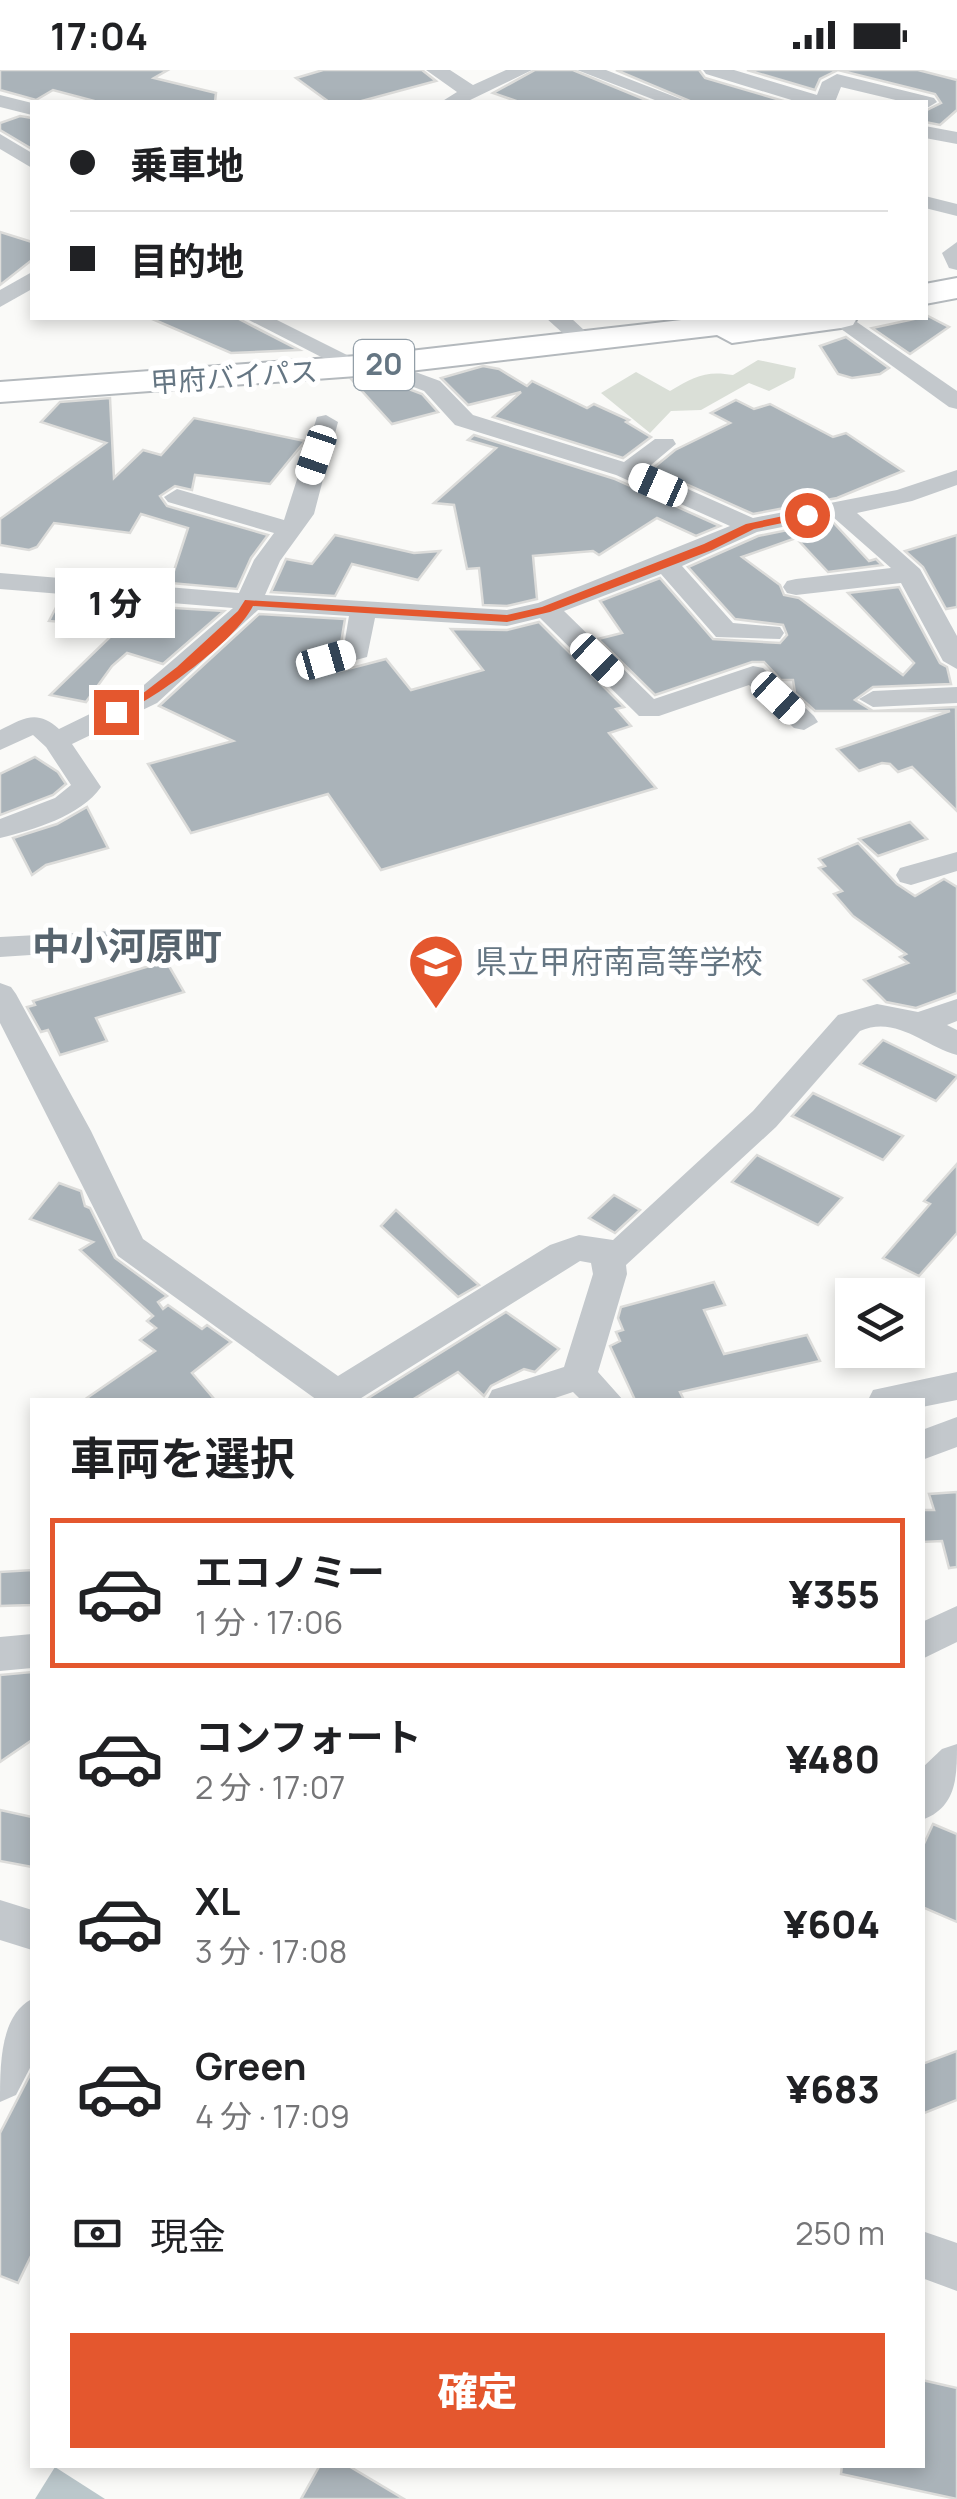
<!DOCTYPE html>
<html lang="ja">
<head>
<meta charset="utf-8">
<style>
	:root { --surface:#fff; --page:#f6f6f6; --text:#202124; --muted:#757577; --line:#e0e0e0; --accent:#e4572e }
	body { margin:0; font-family:Manrope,"Noto Sans JP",sans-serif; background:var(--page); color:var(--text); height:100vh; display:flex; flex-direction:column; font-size:38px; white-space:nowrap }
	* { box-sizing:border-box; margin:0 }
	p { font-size:32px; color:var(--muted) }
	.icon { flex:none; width:55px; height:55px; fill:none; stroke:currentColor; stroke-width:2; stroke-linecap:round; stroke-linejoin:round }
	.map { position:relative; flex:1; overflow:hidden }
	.details { position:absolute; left:30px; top:1328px; width:895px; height:1070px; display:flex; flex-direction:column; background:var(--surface); border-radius:0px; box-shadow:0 5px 15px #0003 }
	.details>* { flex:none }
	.guide { position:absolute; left:30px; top:30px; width:898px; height:220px; border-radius:0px; box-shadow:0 5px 15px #0003; display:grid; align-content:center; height:220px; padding:0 40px; background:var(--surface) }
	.controls { position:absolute; left:835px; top:1208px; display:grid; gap:20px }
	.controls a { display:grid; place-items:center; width:90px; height:90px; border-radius:0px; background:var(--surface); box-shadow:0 5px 15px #0003; font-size:50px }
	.end { position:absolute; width:45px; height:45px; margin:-22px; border:12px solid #e4572e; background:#fff; box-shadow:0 0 0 5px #fff }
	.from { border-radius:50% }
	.bubble { position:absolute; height:70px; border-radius:0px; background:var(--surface); box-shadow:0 5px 15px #0003; font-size:32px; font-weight:800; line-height:70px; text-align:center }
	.car { position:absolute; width:30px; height:60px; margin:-30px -15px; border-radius:12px; box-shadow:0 0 8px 2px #0007; background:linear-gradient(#fff 24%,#345 0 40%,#fff 0 76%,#345 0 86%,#fff 0) }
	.guide b { display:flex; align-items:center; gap:35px; height:95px; font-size:38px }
	.guide b+b { border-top:2px solid var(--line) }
	.guide i { width:25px; height:25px; background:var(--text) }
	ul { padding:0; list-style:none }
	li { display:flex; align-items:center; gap:30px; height:150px; margin:0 20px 15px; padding:0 20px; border:5px solid transparent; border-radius:0px }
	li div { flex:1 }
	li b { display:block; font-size:38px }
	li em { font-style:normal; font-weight:800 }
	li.active { border-color:var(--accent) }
	li>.icon { width:90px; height:90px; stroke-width:1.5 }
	h2 { padding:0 40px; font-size:45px; line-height:120px }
	.pay { display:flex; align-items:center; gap:25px; height:110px; padding:0 40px; font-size:38px }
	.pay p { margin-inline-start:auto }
	.cta { display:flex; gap:20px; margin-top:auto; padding:20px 40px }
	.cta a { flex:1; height:115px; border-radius:0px; background:var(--accent); color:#fff; font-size:40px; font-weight:800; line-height:115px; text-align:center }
	.status { display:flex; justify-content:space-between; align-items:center; height:70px; padding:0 50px; background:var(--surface); direction:ltr }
	.status svg { height:28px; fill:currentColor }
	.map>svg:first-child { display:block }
	.green { fill:#dadfd7 }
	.water { fill:#bbc7cb }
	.building { fill:#aab3b9; stroke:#dcdcda; stroke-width:2.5 }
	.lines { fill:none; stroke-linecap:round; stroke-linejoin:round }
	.highway-casing { stroke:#b4b9bd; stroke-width:4 }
	.minor { fill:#c3c8cc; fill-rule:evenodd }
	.highway { fill:#fff; fill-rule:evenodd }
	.route { fill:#e4572e }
	.labels { text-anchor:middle; stroke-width:10; stroke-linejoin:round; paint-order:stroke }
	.far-street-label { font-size:28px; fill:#657683; stroke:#fff }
	.shield { fill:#fff; stroke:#939fa8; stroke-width:2.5 }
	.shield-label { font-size:30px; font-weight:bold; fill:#657683 }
	.poi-label { font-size:32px; fill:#657683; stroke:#fff; text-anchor:start }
	.quarter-label { font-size:38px; font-weight:bold; fill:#57646e; stroke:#fff }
</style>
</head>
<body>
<div class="status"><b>17:04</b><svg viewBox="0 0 49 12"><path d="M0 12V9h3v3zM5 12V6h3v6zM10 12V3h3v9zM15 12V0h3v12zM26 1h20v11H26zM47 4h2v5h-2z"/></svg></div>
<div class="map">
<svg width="957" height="2429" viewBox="0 0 957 2429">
	<rect width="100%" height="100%" fill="#fafaf8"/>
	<path class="green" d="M758,290l38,8 -2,10 -25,13 -20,-8 -48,27 -30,1 -21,22 -49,-40 35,-21 34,19c23,-14 36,-21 63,-16z"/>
	<polygon class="water" points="55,2397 105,2429 35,2429"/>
	<g class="building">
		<polygon points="0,0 168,0 154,8 216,23 215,32 98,32 53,20 36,30 0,20"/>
		<polygon points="323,0 422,0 436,11 358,32 329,32 296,8"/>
		<polygon points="535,0 573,0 651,32 519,32 493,23"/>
		<polygon points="616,0 699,0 705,8 787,32 692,32"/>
		<polygon points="747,0 918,0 957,10 957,40 940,55 925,52 925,41 941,33 935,24 838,0 820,9 815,20"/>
		<polygon points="20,46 32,48 32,79 0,60 0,53"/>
		<polygon points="0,162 32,172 32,190 0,215"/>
		<polygon points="928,246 949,257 910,284 872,258"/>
		<polygon points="150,248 237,248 299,280 231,283"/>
		<polygon points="846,267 889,298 880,304 852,308 838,304 820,276"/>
		<polygon points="483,296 499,299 527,316 532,311 587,338 594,334 629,350 626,352 651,367 623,388 493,347 521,322 468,335 441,308"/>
		<polygon points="352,310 393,313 422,324 438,342 392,354"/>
		<polygon points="110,328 114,408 143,380 161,385 194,348 305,371 270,414 195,405 192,420 175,416 160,426 167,436 268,465 251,488 237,519 170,513 188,458 141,444 130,463 54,453 37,477 29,480 0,475 0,449 106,373 41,352 60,332"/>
		<polygon points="736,330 754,339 770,334 833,367 846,363 903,401 837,428 753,444 652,399 675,380 730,353 711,343"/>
		<polygon points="474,365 615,409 720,456 696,466 657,448 599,485 593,481 533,486 537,529 507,536 483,535 479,498 467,499 454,435 434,433 496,378 468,370"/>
		<polygon points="832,451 869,491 876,489 882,495 828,502 796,468 742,487 780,515 784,525 799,528 903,605 914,593 848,523 899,517 940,593 947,597 951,614 873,617 855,630 873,641 956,637 957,741 912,697 898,702 890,694 882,693 859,701 837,679 950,641 815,641 795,623 793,610 781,610 764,592 752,592 655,625 598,569 622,563 600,531 660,508 713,569 780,573 787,565 783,555 735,549 688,497 758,466"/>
		<polygon points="335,465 414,483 440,481 418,510 352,494 335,526 271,522 286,489 312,494"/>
		<polygon points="957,465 957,537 946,539 923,497 905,481"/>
		<polygon points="61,528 95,531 85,554 49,551"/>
		<polygon points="142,536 224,541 163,594 127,583 112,596 86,632 50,625"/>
		<polygon points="259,544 345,549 341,573 315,580 309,588 310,593 324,601 341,598 340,601 386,589 411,620 483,600 451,559 507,560 539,552 624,637 616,639 631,656 609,663 656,718 381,800 328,724 191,763 148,694 233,671 159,636"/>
		<polygon points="35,687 58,702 66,714 53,725 0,745 0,704"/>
		<polygon points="87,737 108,778 46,795 32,805 13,768 57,754"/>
		<polygon points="910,752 927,769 878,786 859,769"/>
		<polygon points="858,773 897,814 915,826 944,809 957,817 957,923 916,938 886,932 864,910 908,893 900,887 906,884 853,846 834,824 842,821 819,798 825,796 819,789"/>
		<polygon points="166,891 184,922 96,948 107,971 60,985 48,960 41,962 27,937 35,935 33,931"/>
		<polygon points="883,970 957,1006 957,1007 936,1031 860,994"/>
		<polygon points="813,1023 903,1066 883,1090 792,1046"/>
		<polygon points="757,1085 842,1128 818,1155 732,1112"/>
		<polygon points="957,1094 957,1163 919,1206 883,1188 930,1134 924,1131"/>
		<polygon points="59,1113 81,1121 85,1136 90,1138 115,1188 167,1226 158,1232 163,1239 168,1235 202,1259 207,1255 231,1272 192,1303 215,1330 84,1330 155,1281 140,1270 156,1258 147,1251 153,1246 80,1180 93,1172 30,1149"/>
		<polygon points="614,1125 640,1140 615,1163 589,1148"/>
		<polygon points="396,1140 447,1187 479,1215 458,1227 381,1156"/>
		<polygon points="714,1212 725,1235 704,1240 724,1284 807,1265 820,1291 680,1322 684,1330 635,1330 610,1276 620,1271 616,1262 623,1260 618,1248 621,1237"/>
		<polygon points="506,1242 559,1279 535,1302 524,1299 491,1316 484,1326 458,1302 412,1330 365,1330"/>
		<polygon points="957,1422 957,1497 949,1498 942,1471 922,1472 922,1440 934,1440 929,1424"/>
		<polygon points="32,1500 32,1535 0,1536 0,1502"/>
		<polygon points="32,1602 32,1670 0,1692 0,1605"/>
		<polygon points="0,1740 32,1747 32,1797 0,1791"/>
		<polygon points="933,1754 957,1764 957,1852 922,1837 922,1778"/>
		<polygon points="957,1981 957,2030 922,2044 922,1994"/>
		<polygon points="32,2001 32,2184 18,2213 0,2206 0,2063"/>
		<polygon points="922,2310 957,2318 957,2429 841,2404 842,2395 922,2395"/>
		<polygon points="320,2395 347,2395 404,2429 301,2429"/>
	</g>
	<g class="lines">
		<g class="highway-casing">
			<g id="highway">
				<polygon points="957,208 957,228 925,234 925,214"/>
				<polygon points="699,248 857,248 853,255 841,258 732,273 717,265 384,304 0,332 0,312 384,284"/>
			</g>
		</g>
		<g class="minor">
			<polygon points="426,0 450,0 473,15 506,0 532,0 466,32 441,32 457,22"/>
			<polygon points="577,0 606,0 688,32 660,32"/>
			<polygon points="703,0 734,0 817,25 822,12 837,4 934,28 937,32 927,38 925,32 904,32 841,17 835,32 798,32 706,4"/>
			<polygon points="0,25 32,33 32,45 0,37"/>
			<polygon points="925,56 957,62 957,74 925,68"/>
			<polygon points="0,64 32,83 32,98 0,79"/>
			<polygon points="925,126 957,134 957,146 925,138"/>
			<polygon points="957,172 957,200 949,198 942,183"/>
			<polygon points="32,202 32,219 0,237 0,220"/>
			<polygon points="245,248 273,248 349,286 337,293 329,291"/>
			<polygon points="546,248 571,248 585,261 582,266 566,266"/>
			<polygon points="826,248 851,248 957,321 957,339 949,337"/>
			<path d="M377,288l63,23 33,34 151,47 31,-23h18l3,5 -31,26 108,48 144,-28 60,-20v15l-45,16 -55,12 63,56 37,67v33l-14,-8 -42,-78 -105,12 -9,-2 -4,-6 4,-6 9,-2 95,-11 -58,-51 -76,15 -75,34 51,57 47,4 4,6 -4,6 -64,-2 -55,-63 -97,37 90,88 99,-33 10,2 51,48 4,6 -14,8 -10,-2 -45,-43 -90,31h-20l-99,-98 -33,8 -132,-8 -8,39 -41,11 -14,-8 4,-6 28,-8 5,-30 -91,-6 -101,93 -85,41 29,43c-20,29 -68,43 -101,51v-19l55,-21 16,-13 -25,-38 -13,-12 -33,15v-20c24,-12 37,-21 59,-1l78,-38 96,-83 -233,-19v-16l239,20 15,-33 20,-27 -106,-31 -4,-5 13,-8 107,31 33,-103 9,-2 12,7 -24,92 -34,47 -15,34 242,15 31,-7 192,-77 -114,-51 -161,-50 -31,-34 -55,-21 -4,-5 4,-5z"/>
			<polygon points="957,617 957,633 873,637 859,629 873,621"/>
			<polygon points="957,782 957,801 911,815 900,812 896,805 900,798"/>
			<polygon points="187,857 198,860 202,867 198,874 0,887 0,867"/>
			<path d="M0,913l11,4 5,7 75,137 52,108 195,137 212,-131 29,-10 34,5 140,-129 85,-96 39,-11 41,8 39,-13v22l-10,4 10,5v25c-33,-9 -61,-40 -97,-24l-84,96 -150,138 1,9 -29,98 25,28h-42l-8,-8 -24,8h-62l5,-10 72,-23 29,-93 -2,-11 -11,-2 -222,139h-41l-199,-144 -118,-233z"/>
			<polygon points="957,1302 957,1330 922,1337 922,1330 868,1330 873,1320"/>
			<polygon points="957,1347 957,1377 922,1390 922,1360"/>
			<polygon points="957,1536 957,1572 922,1589 922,1552"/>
			<polygon points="32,1564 32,1598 0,1601 0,1567"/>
			<path d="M957,1674c0,33 0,63 -35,76v-52l20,-19z"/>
			<polygon points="0,1830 32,1840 32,1880 0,1870"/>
			<path d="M32,1929v65l-16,31 -16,7c0,-37 0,-87 32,-103z"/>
			<polygon points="922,2161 957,2173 957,2221 922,2208"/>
		</g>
		<use href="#highway" class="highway"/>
	</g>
	<path class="route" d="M807,441l4,6 -57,12 -42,21 -162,62 -43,10 -254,-16c-19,37 -95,90 -132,108l-11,-2 32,-18 35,-27 61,-56 7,-11 262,15 35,-8 162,-63 42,-20z"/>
	<defs>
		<g id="school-pin" transform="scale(2.875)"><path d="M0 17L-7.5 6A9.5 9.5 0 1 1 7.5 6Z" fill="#e4572e" stroke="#fff"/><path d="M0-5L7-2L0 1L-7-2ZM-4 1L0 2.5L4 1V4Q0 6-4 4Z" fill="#fff"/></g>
	</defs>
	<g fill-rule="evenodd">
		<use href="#school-pin" x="436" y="892"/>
	</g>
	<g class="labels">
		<g class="far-street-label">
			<text transform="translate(234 307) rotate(-4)" y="10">甲府バイパス</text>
		</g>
		<rect class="shield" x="354" y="270" width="60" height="50" rx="8"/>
		<g class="shield-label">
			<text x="384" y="305">20</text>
		</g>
		<g class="poi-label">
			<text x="475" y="903">県立甲府南高等学校</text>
		</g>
		<g class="quarter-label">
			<text x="127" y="890">中小河原町</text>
		</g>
	</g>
</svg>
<div class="controls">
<a><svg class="icon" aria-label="layers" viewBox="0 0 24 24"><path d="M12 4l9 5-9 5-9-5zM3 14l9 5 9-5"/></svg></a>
</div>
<i class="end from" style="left:807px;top:445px"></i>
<i class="end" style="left:116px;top:642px"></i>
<div class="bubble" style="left:55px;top:498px;width:120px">1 分</div>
<i class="car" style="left:316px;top:385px;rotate:199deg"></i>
<i class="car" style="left:658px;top:415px;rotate:294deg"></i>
<i class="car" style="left:326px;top:590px;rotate:74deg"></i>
<i class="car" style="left:597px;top:590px;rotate:134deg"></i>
<i class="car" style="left:778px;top:628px;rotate:133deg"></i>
<div class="guide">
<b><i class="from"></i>乗車地</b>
<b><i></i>目的地</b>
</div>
<section class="details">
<h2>車両を選択</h2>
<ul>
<li class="active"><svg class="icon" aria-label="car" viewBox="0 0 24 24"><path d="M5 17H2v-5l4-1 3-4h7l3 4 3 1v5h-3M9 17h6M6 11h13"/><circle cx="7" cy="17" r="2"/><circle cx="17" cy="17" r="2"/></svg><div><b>エコノミー</b><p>1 分 · 17:06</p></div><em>¥355</em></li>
<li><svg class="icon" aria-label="car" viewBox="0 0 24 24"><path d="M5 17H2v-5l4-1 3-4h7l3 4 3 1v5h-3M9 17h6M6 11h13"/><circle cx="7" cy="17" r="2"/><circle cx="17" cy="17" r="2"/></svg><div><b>コンフォート</b><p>2 分 · 17:07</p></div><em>¥480</em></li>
<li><svg class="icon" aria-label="car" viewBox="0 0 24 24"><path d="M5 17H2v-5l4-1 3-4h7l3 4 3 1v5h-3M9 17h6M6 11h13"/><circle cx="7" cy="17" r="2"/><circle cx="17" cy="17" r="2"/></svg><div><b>XL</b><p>3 分 · 17:08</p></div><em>¥604</em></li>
<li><svg class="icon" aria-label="car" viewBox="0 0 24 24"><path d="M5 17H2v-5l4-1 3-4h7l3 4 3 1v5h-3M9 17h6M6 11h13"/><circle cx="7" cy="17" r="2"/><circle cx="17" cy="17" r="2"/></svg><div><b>Green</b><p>4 分 · 17:09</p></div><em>¥683</em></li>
</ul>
<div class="pay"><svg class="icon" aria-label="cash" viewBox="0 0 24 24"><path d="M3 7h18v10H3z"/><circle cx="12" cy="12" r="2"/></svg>現金<p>250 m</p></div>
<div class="cta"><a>確定</a></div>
</section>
</div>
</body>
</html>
